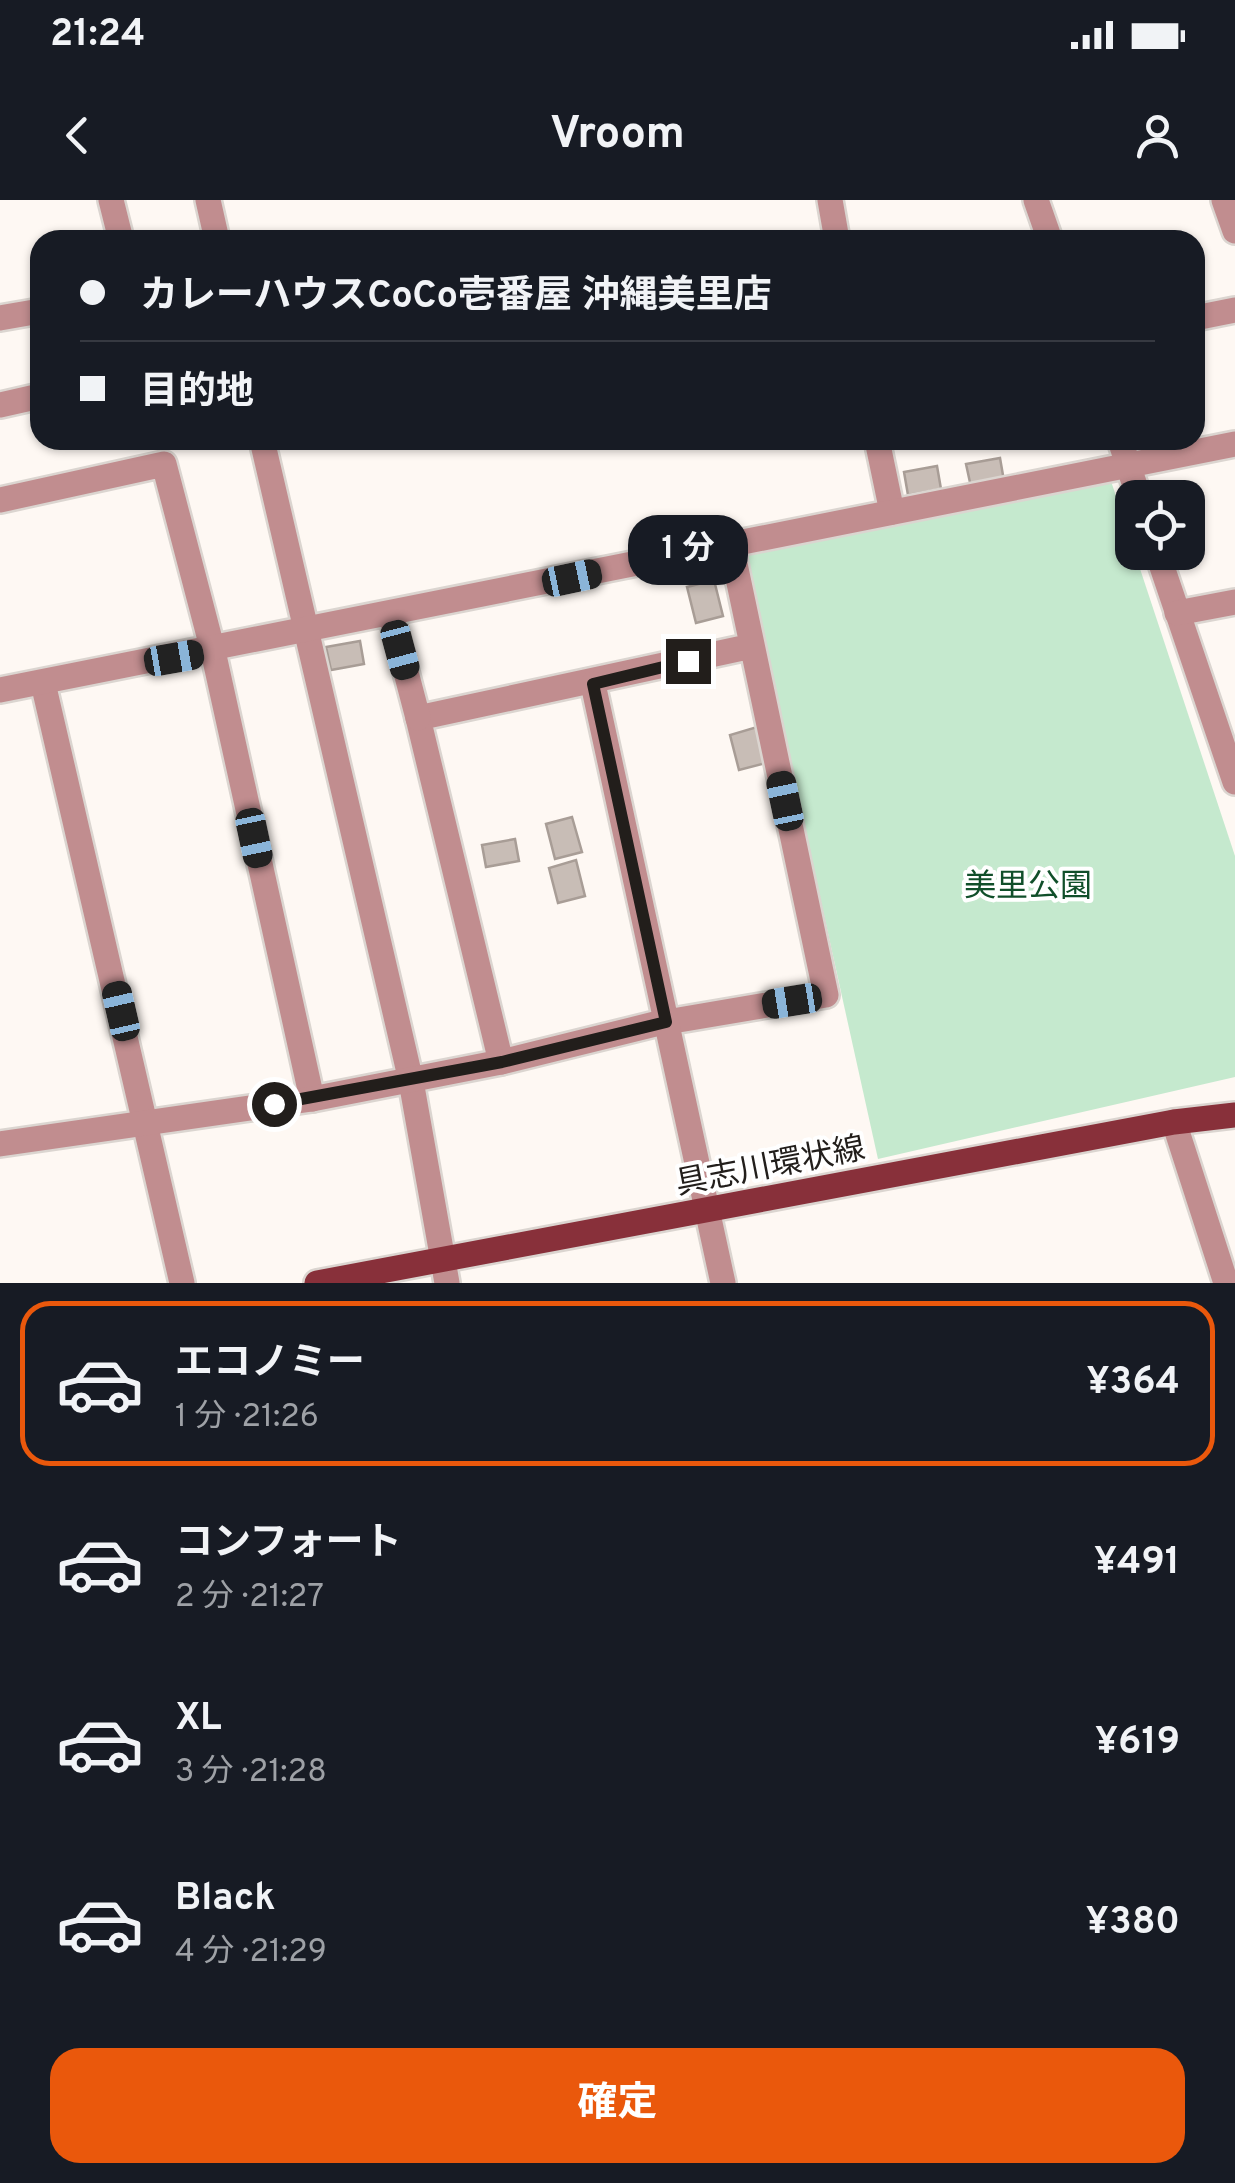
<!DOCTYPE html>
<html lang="ja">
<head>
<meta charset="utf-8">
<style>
	:root { --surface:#171b24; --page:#242831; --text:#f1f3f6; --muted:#9ea1a6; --line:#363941; --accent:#ea580c }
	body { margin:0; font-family:Overpass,"Noto Sans JP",sans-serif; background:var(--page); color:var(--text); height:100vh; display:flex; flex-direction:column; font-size:38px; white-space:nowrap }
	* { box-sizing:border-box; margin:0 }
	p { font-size:32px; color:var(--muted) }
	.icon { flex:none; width:55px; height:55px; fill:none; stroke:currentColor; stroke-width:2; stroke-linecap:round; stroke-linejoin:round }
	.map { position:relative; height:1083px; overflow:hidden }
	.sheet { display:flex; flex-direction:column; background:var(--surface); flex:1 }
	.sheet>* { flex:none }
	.top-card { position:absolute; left:30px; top:30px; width:1175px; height:220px; border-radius:30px; box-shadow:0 2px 8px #0004; display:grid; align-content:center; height:220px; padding:0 50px; background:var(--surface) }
	.controls { position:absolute; left:1115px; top:280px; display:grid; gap:20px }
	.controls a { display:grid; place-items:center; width:90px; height:90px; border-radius:20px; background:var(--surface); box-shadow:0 2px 8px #0004; font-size:50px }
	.end { position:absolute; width:45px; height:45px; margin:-22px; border:12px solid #221e1b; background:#fff; box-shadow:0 0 0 5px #fff }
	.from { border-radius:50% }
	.bubble { position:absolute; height:70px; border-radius:30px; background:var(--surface); box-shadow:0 2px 8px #0004; font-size:32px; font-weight:700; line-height:70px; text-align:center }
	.car { position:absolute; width:30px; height:60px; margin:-30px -15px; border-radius:12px; box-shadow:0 0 8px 2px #0007; background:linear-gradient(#222 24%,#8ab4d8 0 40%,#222 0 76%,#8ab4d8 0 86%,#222 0) }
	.top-card b { display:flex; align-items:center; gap:35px; height:95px; font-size:38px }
	.top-card b+b { border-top:2px solid var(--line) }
	.top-card i { width:25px; height:25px; background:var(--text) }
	ul { padding:18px 0 0; list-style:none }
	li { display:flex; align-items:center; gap:30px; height:165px; margin:0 20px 15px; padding:0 30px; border:5px solid transparent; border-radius:30px }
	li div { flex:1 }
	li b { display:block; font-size:38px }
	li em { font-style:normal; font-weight:700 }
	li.active { border-color:var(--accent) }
	li>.icon { width:90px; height:90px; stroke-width:1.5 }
	.cta { display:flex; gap:20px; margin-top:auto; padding:20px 50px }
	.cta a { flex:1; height:115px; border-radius:30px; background:var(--accent); color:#fff; font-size:40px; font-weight:700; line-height:115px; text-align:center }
	.status { display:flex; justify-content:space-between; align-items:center; height:70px; padding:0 50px; background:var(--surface); direction:ltr }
	.status svg { height:28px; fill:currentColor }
	header { display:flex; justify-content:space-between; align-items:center; height:130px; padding:0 50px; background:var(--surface); font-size:45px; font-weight:700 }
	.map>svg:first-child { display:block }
	.green { fill:#c5e9ce }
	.building { fill:#c8bdb6; stroke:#a89d96; stroke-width:2.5 }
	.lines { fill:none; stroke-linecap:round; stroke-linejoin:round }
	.minor-casing { stroke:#dbd5d0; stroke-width:30 }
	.major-casing { stroke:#dbd5d0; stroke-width:30 }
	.minor { stroke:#c18d8f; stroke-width:25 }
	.major { stroke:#88303a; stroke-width:25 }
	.route { stroke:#221e1b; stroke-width:12 }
	.labels { text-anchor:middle; stroke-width:8; stroke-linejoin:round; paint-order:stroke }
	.park-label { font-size:32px; fill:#104f2a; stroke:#fff }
	.street-label { font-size:32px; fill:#221e1b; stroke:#fff }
</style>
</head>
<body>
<div class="status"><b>21:24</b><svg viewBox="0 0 49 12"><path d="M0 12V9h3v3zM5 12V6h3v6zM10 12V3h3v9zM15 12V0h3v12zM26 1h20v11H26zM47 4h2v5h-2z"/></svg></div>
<header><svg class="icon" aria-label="back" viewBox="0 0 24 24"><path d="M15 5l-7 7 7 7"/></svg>Vroom<svg class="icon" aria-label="person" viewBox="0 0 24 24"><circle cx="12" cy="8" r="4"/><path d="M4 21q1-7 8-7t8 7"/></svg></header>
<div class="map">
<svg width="1235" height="1083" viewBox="0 0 1235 1083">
	<rect width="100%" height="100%" fill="#fef8f3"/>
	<polygon class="green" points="1111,281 1235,656 1235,877 878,959 744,354"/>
	<g class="building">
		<polygon points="1000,258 1004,281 971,287 966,264"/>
		<polygon points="937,266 941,289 908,295 904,272"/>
		<polygon points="714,380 723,416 696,423 687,387"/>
		<polygon points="360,441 364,464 331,470 326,447"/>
		<polygon points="757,527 766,563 739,570 730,535"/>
		<polygon points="572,617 582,652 555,659 546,624"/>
		<polygon points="515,639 519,661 486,667 482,645"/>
		<polygon points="576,660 585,696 558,703 549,668"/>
	</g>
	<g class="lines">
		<g class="minor-casing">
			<g id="minor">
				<polyline points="111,0 121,40"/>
				<polyline points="208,0 217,40"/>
				<polyline points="830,0 837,40"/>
				<polyline points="1036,0 1050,40"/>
				<polyline points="1224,0 1235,31"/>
				<polyline points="0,118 40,111"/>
				<polyline points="1195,118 1235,110"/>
				<polyline points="0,205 40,196"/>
				<polyline points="262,240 411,881 447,1083"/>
				<polyline points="877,240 892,312"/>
				<polyline points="1120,240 1139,298"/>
				<polyline points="0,300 164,264 213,451 312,899"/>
				<polyline points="731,345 826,795 655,824 501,862 418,518 752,446"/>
				<polyline points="1157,352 1235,582"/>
				<polyline points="1177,413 1235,402"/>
				<polyline points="391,415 418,518"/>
				<polyline points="43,483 182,1083"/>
				<polyline points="593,484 723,1083"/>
				<polyline points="0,490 1235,244"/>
				<polyline points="1174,922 1226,1083"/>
				<polyline points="0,944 312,899 501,862"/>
			</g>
		</g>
		<g class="major-casing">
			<polyline id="major" points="317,1083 1174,922 1235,915"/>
		</g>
		<use href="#minor" class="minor"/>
		<use href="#major" class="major"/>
	</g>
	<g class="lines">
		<polyline class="route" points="274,904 502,862 666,822 593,484 688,461"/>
	</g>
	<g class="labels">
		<g class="park-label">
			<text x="1028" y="696">美里公園</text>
		</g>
		<g class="street-label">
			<text transform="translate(770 965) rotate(-11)" y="11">具志川環状線</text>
		</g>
	</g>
</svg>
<div class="controls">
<a><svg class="icon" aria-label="locate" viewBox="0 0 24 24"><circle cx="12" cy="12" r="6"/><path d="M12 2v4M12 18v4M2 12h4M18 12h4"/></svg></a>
</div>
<i class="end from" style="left:274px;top:904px"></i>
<i class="end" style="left:688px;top:461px"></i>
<div class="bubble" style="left:628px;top:315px;width:120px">1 分</div>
<i class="car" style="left:572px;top:378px;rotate:78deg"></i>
<i class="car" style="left:400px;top:450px;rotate:165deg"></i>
<i class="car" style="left:174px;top:458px;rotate:80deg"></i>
<i class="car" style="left:785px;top:601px;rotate:348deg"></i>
<i class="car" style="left:254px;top:638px;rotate:168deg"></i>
<i class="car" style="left:792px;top:801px;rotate:261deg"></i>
<i class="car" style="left:121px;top:811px;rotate:347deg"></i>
<div class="top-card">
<b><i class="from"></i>カレーハウスCoCo壱番屋 沖縄美里店</b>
<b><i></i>目的地</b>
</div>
</div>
<section class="sheet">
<ul>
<li class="active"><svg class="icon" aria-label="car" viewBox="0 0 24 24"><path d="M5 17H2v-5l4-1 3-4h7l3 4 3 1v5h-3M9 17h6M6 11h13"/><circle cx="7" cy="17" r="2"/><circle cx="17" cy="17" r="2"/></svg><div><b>エコノミー</b><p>1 分 · 21:26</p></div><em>¥364</em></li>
<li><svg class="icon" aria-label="car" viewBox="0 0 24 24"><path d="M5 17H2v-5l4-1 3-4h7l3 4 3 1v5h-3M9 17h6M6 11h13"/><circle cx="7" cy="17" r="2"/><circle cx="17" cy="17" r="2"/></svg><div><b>コンフォート</b><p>2 分 · 21:27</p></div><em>¥491</em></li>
<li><svg class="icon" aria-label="car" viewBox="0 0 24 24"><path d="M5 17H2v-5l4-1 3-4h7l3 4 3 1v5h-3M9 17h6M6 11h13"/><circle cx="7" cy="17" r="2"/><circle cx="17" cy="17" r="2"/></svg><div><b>XL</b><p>3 分 · 21:28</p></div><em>¥619</em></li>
<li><svg class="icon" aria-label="car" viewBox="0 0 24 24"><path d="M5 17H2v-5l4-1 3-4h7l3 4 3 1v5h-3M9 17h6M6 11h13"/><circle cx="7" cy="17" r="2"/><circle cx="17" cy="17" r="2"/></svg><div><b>Black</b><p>4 分 · 21:29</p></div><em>¥380</em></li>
</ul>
<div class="cta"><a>確定</a></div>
</section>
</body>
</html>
